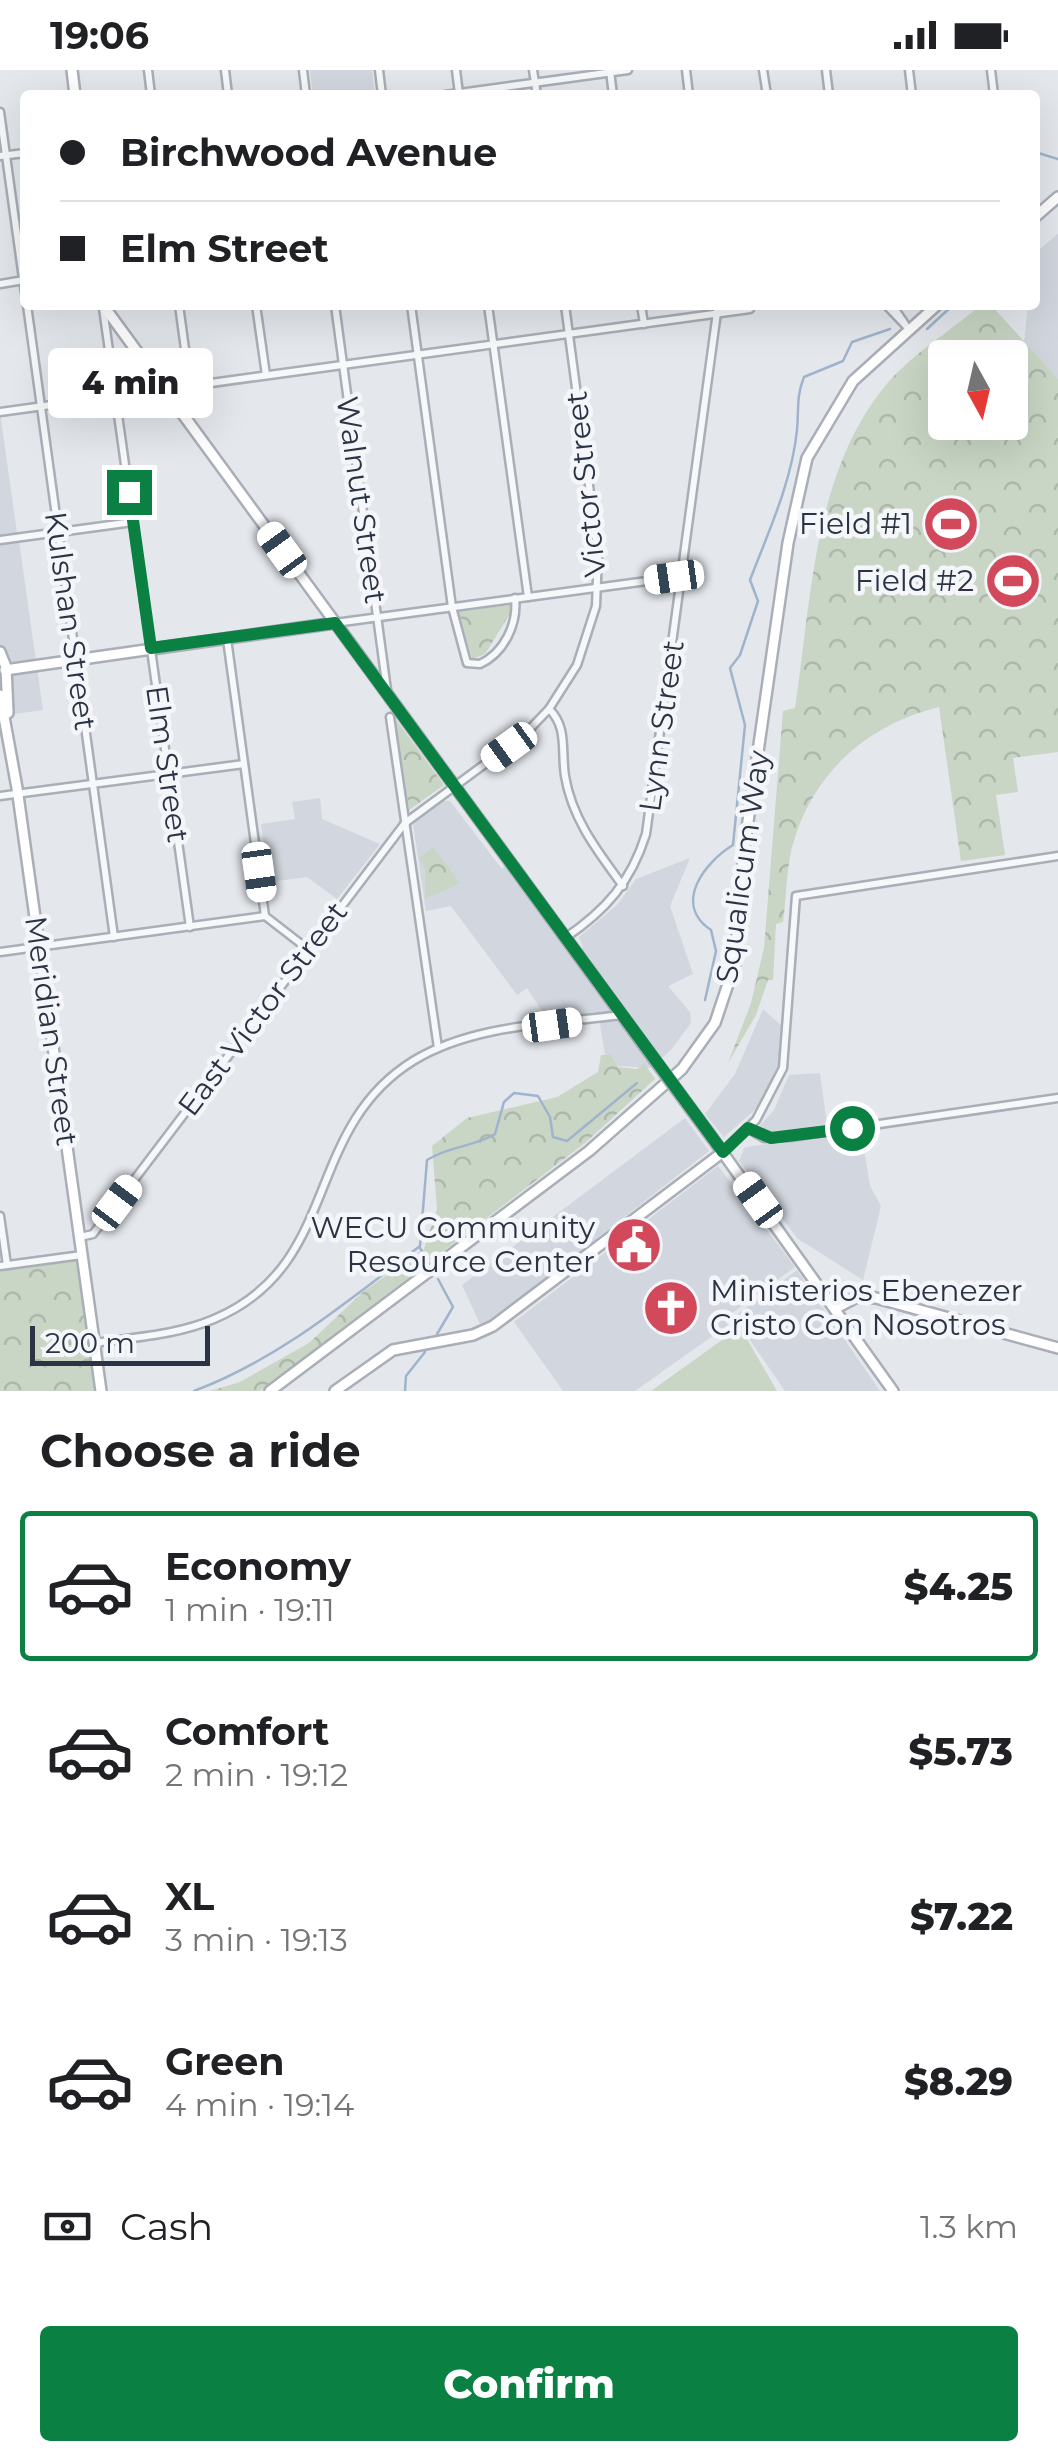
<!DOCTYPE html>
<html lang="en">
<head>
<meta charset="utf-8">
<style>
	:root { --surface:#fff; --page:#f6f6f6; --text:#202124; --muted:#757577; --line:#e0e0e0; --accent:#0b8043 }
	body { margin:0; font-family:Montserrat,sans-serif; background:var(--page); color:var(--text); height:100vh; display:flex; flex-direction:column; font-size:38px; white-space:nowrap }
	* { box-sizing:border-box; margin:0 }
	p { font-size:32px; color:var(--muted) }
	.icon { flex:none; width:55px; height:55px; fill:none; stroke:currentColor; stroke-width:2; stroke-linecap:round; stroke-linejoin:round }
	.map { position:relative; height:1321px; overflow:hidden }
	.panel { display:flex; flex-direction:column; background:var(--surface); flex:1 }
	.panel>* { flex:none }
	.guide { position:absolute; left:20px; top:20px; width:1020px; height:220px; border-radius:10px; box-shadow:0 10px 40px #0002; display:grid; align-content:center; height:220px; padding:0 40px; background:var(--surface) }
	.needle { width:65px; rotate:172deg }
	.controls { position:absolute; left:928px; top:270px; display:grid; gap:20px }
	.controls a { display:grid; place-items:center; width:100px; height:100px; border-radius:10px; background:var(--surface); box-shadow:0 10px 40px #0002; font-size:50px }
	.scale { position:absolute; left:30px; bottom:25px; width:180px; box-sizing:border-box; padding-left:10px; border:5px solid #2b3445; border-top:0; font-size:28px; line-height:35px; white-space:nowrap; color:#2b3445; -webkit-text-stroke:8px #f4f6f9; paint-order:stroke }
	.end { position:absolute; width:45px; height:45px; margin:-22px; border:12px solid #0b8043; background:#fff; box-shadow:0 0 0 5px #fff }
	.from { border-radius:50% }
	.bubble { position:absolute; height:70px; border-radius:10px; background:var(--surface); box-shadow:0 10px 40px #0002; font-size:32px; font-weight:800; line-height:70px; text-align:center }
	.car { position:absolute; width:30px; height:60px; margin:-30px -15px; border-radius:12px; box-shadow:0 0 8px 2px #0007; background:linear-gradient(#fff 24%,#345 0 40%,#fff 0 76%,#345 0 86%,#fff 0) }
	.guide b { display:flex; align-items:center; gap:35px; height:95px; font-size:38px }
	.guide b+b { border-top:2px solid var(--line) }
	.guide i { width:25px; height:25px; background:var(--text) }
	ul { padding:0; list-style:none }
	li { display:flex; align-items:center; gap:30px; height:150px; margin:0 20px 15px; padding:0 20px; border:5px solid transparent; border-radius:10px }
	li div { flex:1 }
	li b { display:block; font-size:38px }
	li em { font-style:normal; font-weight:800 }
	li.current { border-color:var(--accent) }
	li>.icon { width:90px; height:90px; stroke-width:1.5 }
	h2 { padding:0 40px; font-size:45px; line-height:120px }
	.pay { display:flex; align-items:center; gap:25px; height:110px; padding:0 40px; font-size:38px }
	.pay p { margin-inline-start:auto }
	.action { display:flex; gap:20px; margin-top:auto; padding:20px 40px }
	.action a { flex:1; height:115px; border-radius:10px; background:var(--accent); color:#fff; font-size:40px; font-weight:800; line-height:115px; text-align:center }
	.status { display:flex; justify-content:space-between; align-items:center; height:70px; padding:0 50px; background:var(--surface); direction:ltr }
	.status svg { height:28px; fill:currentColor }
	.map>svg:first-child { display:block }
	.built { fill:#d2d6de }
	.grass { fill:#c9d6c5 }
	.forest { fill:url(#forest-crowns); fill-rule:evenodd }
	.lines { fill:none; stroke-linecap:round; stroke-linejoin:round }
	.stream { stroke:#9fb4cc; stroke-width:2.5 }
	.street-casing { stroke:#a9aeb7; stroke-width:11 }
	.secondary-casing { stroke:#a9aeb7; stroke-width:14 }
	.street { stroke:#f7f8fa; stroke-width:6 }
	.secondary { stroke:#fff; stroke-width:9 }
	.secondary-bridge-casing { stroke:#a9aeb7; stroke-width:14; stroke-linecap:butt }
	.secondary-bridge { stroke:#fff; stroke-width:9 }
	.route { stroke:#0b8043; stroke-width:12 }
	.labels { text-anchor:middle; stroke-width:9; stroke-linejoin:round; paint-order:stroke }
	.street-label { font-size:30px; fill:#2b3445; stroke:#f4f6f9 }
	.poi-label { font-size:30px; fill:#2b3445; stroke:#f4f6f9; text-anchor:end }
</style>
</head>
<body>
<div class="status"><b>19:06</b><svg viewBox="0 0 49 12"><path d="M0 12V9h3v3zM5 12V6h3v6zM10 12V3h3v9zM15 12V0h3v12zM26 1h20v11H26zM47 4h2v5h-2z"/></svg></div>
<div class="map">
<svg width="1058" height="1321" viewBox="0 0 1058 1321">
	<defs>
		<pattern id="forest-crowns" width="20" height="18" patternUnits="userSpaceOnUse" patternTransform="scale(2.5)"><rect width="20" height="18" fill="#c9d6c5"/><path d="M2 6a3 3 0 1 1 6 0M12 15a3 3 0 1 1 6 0" fill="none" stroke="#adb8ab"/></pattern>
	</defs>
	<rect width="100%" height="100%" fill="#e4e7ec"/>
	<g class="built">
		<polygon points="310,0 372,0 375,25 313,25"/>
		<polygon points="1058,164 1058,309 1024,272 1028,235 1035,235 1035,183"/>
		<polygon points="0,342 17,463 0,466"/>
		<polygon points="19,471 43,640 0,646 0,473"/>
		<polygon points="320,728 322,749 380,774 337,829 307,807 269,812 261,754 295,749 292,732"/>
		<polygon points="442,731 450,731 502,799 506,796 571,885 583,877 579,867 617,835 636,809 690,788 670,836 693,904 668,916 690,942 691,953 671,980 650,998 618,996 611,984 605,984 598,942 547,949 527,918 517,925 451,836 426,841 413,753"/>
		<polygon points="763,939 784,958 776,1009 759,1036 724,1067 705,1044 735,1004"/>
		<polygon points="820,1003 827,1055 774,1064 757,1059 774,1040 789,1005"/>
		<polygon points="685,1048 709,1081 496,1247 480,1254 462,1215"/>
		<polygon points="861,1062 870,1116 881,1136 863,1210 798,1169 739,1091 744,1078 752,1076"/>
		<polygon points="718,1096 795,1197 724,1249 728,1255 635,1321 563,1321 514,1252"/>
		<polygon points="797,1200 880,1321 785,1321 734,1247"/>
	</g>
	<polygon class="grass" points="740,1257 777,1321 651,1321"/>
	<g class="forest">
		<path d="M981,235h10l67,74v373l-45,6 5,34 -22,3 9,60 -44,6 -22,-154c-69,17 -122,62 -144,130 -9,26 -8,58 -12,85l-7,2 -3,56h-5l-12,35 -28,48 23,-60 13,-55 19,-237 12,-3c16,-105 18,-229 86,-317 25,-33 68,-59 100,-86zM945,288h65v64h-65z"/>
		<polygon points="516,534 485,584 472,589 459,542"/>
		<polygon points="395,648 444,715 409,740"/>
		<polygon points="433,777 460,813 425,829 425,798 419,788"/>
		<polygon points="611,984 618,997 637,999 644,993 655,1009 585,1073 260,1321 210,1321 240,1312 309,1273 364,1221 424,1179 437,1139 432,1076 467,1048 557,1027 598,1002 601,985"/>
		<polygon points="76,1190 95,1321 0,1321 0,1199"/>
	</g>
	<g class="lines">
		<g class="stream">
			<polyline points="1035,82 1058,89"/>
			<polyline points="927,259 953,235"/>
			<path d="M705,930l11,-49 -5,-21c-39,-26 -6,-68 22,-85l12,-120 -15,-57 10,-13 18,-54 -8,-21c18,-47 42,-99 47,-150 2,-21 -1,-33 7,-53l39,-16 9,-19 38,-13"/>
			<polyline points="420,1178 426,1188"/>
			<polyline points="437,1264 453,1237 438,1209"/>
			<path d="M194,1321c85,-32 154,-90 226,-145l7,-86c22,-14 47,-13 68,-26l9,-32 10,-9 24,3 12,21 3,20 14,4 70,-58"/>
			<polyline points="405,1321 406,1306 425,1282"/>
		</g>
		<g class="street-casing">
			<g id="street">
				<polyline points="148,0 151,25"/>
				<polyline points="225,0 228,25"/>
				<polyline points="303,0 306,25"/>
				<polyline points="379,0 382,25"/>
				<polyline points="456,0 459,24"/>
				<polyline points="533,0 537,25"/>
				<polyline points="686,0 689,25"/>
				<polyline points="763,0 767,25"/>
				<polyline points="826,0 829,25"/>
				<polyline points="909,0 912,25"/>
				<polyline points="991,0 994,25"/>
				<polyline points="610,1 613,25"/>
				<polyline points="445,25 628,0"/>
				<polyline points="0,42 25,223"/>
				<polyline points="0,86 25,83"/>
				<polyline points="0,214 24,210"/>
				<polyline points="27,235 114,867"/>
				<polyline points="179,235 190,316"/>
				<polyline points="256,235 266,305"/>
				<polyline points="335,235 387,620"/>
				<path d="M411,235l41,302 15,56 13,1c24,-11 38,-40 35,-66"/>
				<polyline points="488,235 528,527"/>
				<polyline points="641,235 644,254"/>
				<polyline points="886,235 909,259"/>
				<polyline points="892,235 905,254"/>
				<polyline points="103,238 190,857"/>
				<polyline points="0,342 750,239"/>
				<polyline points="0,470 133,452"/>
				<polyline points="335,553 684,506"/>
				<polyline points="227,569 265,846 309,880"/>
				<path d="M549,639c19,18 12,42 16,67 7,43 33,76 58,110"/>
				<polyline points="390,647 438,978"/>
				<polyline points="0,726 244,694"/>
				<path d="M565,868c41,-28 66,-56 81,-104l72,-529"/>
				<polyline points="0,882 265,846"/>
				<polyline points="749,1059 764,1068 790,1067 1058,1028"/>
				<polyline points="723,1082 756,1050 783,998 796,826 1058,786"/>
				<polyline points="0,1146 7,1195"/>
				<polyline points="80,1167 93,1164 405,753 524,665 549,639 577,595 596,536 598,483 565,235"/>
				<polyline points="0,1196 82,1185"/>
				<path d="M95,1273c40,-6 82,-8 119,-24 128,-54 88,-189 199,-258 60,-37 140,-37 208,-46"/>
			</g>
		</g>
		<g class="secondary-casing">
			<g id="secondary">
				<polyline points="72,0 75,25"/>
				<polyline points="1035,147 1058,127"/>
				<polyline points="103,235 654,989"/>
				<polyline points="0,582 6,597 8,643"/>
				<polyline points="5,600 335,553"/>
				<polyline points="0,625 17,718 101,1321"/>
				<polyline points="713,1069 893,1321"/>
				<polyline points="836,1238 857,1227 876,1228 1058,1278"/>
				<polyline points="270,1321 589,1081 682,999 715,953 735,893 744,779 788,473 807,388 853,311 937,235"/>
				<polyline points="335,1321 393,1280 473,1265 493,1256 723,1082"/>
			</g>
		</g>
		<use href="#street" class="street"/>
		<use href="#secondary" class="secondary"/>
		<g class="secondary-bridge-casing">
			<polyline id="secondary-bridge" points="654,989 713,1069"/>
		</g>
		<use href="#secondary-bridge" class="secondary-bridge"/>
	</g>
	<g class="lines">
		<polyline class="route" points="129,422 151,578 335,553 723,1082 748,1058 771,1068 852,1058"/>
	</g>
	<defs>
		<g id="stadium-disc" transform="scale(2.875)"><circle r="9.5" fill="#d1495b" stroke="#f4f6f9"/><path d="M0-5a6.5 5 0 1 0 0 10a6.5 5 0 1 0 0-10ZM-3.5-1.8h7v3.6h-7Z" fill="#fff"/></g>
		<g id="civic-disc" transform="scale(2.875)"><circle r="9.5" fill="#d1495b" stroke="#f4f6f9"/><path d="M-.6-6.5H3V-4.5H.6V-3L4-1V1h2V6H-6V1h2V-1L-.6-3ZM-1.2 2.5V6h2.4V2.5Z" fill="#fff"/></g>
		<g id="church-disc" transform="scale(2.875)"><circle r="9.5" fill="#d1495b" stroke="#f4f6f9"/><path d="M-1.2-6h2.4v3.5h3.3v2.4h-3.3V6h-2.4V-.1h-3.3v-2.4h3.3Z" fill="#fff"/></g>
	</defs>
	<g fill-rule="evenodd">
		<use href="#stadium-disc" x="951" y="454"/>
		<use href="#stadium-disc" x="1013" y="511"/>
		<use href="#civic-disc" x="634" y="1175"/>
		<use href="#church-disc" x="671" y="1238"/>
	</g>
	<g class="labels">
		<g class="street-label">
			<text transform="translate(586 414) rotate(-96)" y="10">Victor Street</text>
			<text transform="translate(361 430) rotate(82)" y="10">Walnut Street</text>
			<text transform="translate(70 551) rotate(82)" y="10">Kulshan Street</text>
			<text transform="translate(662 656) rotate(-82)" y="10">Lynn Street</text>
			<text transform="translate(167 694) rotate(82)" y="10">Elm Street</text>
			<text transform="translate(743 797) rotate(-82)" y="10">Squalicum Way</text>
			<text transform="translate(263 939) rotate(-53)" y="10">East Victor Street</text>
			<text transform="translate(51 961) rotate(82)" y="10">Meridian Street</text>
		</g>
		<g class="poi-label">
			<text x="912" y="464">Field #1</text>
			<text x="974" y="521">Field #2</text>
			<text x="595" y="1168">WECU Community<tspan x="595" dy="34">Resource Center</tspan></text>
			<text x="710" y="1231" text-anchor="start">Ministerios Ebenezer<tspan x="710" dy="34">Cristo Con Nosotros</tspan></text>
		</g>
	</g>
</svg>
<div class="controls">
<a><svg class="needle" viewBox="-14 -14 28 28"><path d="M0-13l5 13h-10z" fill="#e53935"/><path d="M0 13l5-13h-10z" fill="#757577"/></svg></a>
</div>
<div class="scale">200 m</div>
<i class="end from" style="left:852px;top:1058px"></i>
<i class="end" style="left:129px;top:422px"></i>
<div class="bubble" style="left:48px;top:278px;width:165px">4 min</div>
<i class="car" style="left:282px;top:480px;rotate:324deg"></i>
<i class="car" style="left:674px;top:507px;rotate:262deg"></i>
<i class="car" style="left:509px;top:677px;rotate:234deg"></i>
<i class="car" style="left:259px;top:802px;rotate:172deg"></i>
<i class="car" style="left:552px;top:955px;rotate:82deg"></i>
<i class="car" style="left:758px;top:1130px;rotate:324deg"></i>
<i class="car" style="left:117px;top:1133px;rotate:37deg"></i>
<div class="guide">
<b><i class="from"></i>Birchwood Avenue</b>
<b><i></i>Elm Street</b>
</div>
</div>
<section class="panel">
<h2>Choose a ride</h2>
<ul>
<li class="current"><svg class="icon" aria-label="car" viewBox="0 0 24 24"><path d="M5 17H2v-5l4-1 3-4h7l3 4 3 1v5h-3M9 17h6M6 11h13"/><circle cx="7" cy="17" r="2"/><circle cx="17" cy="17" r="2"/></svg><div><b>Economy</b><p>1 min · 19:11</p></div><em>$4.25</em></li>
<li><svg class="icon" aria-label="car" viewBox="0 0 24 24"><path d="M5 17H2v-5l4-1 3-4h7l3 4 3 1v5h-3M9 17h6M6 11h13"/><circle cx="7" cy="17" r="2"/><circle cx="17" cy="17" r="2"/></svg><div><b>Comfort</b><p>2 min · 19:12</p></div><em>$5.73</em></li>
<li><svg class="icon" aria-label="car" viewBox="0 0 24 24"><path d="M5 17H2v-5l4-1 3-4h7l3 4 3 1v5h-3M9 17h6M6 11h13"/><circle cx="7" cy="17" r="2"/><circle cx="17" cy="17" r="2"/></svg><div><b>XL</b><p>3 min · 19:13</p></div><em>$7.22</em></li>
<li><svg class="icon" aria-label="car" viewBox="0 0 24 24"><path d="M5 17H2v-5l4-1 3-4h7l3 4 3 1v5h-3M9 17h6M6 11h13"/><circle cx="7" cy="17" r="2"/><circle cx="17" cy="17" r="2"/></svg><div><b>Green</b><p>4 min · 19:14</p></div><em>$8.29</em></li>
</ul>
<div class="pay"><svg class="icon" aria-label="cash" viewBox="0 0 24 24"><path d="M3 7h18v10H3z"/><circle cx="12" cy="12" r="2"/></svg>Cash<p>1.3 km</p></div>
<div class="action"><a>Confirm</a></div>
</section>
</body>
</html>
